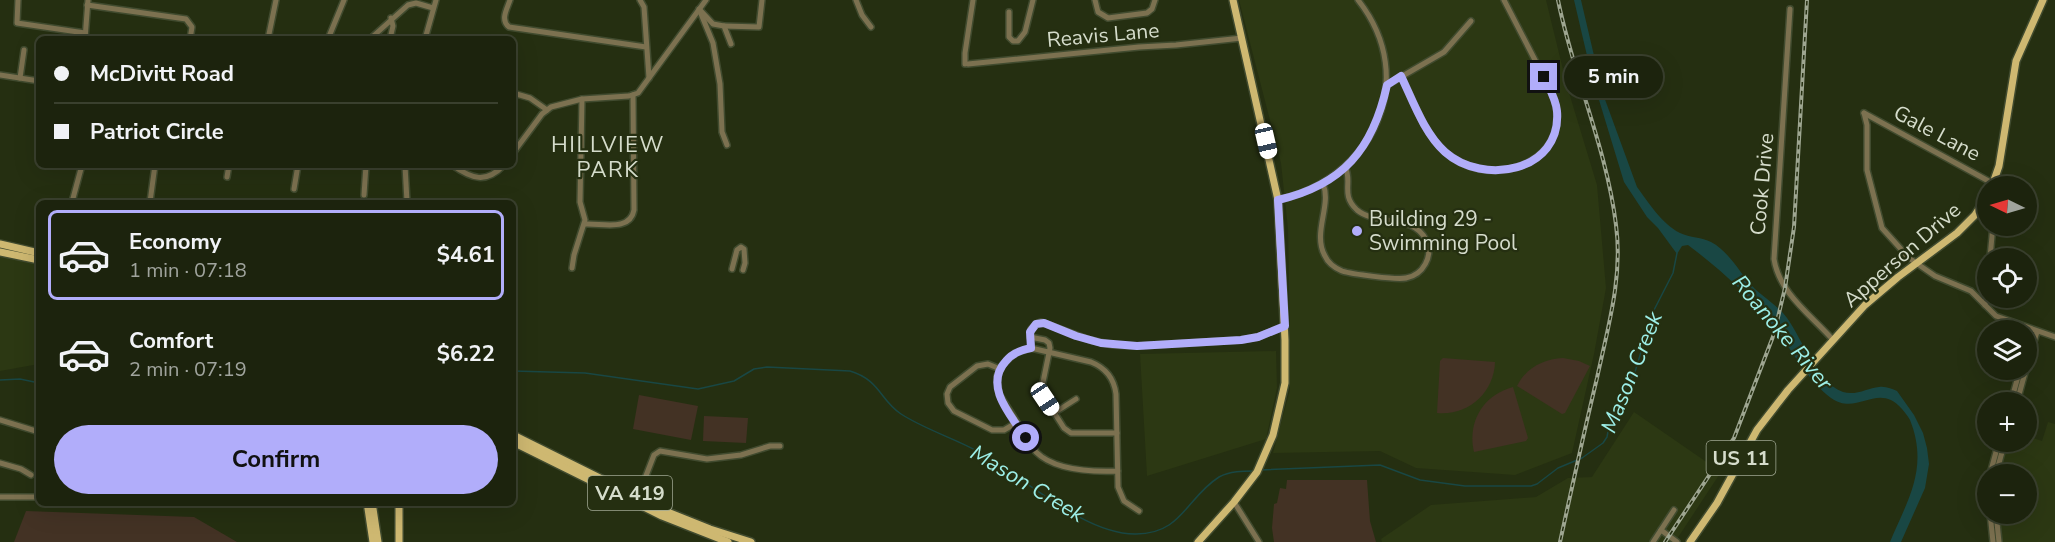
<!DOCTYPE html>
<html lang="en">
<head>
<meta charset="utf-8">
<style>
	:root { --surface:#1c230d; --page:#292f1b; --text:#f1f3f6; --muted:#a0a49d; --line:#3a402e; --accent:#b1adfa }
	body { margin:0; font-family:"Nunito Sans",sans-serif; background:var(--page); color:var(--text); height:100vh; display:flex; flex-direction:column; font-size:22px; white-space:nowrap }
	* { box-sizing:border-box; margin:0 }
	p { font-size:20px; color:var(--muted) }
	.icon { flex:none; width:33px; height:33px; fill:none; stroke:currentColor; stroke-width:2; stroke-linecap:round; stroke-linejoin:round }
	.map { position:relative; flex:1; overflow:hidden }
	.drawer { position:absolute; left:36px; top:200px; width:480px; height:306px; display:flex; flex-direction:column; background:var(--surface); border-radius:9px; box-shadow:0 6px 24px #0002,0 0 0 2px var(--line) }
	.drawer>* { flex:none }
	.guide { position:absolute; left:36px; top:36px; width:480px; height:132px; border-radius:9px; box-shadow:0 6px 24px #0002,0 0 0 2px var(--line); display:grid; align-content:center; height:132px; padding:0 18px; background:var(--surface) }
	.needle { width:39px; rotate:275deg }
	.fabs { position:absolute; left:1977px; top:176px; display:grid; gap:12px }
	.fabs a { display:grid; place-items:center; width:60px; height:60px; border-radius:50%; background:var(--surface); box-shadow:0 6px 24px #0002,0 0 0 2px var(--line); font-size:30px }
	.end { position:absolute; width:27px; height:27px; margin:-14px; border:8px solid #b1adfa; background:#111; box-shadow:0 0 0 3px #111 }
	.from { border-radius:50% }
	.bubble { position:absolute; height:42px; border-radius:21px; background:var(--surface); box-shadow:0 6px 24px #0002,0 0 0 2px var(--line); font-size:20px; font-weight:700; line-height:42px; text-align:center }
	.car { position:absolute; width:18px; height:36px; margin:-18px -9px; border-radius:8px; box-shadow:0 0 4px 2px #0007; background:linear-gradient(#fff 24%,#345 0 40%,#fff 0 76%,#345 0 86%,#fff 0) }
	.guide b { display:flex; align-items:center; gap:21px; height:57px; font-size:22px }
	.guide b+b { border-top:2px solid var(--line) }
	.guide i { width:15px; height:15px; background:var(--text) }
	ul { padding:10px 0 0; list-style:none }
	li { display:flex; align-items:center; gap:18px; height:90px; margin:0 12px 9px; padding:0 6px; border:3px solid transparent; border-radius:9px }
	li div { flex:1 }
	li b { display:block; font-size:22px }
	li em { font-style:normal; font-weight:700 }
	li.selected { border-color:var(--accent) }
	li>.icon { width:54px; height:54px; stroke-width:1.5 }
	.button { display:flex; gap:12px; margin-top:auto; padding:12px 18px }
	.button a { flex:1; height:69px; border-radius:36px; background:var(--accent); color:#111; font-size:24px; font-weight:700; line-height:69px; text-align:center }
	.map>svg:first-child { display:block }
	.built { fill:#2c3813 }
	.green { fill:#433224 }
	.water { fill:#194744 }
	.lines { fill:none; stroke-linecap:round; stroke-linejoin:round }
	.stream { stroke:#194744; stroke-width:1.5 }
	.minor-casing { stroke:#414b2f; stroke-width:8 }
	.major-casing { stroke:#414b2f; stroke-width:10 }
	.minor { stroke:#7c7150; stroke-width:5 }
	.major { stroke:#ceb871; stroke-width:7 }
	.rail-casing { stroke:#9ea691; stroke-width:4 }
	.rail { stroke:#252f11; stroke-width:1.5; stroke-dasharray:4.5; stroke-linecap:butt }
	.route { stroke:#b1adfa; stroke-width:8 }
	.poi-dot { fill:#b1adfa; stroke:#252f11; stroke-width:2 }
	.labels { text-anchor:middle; stroke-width:4.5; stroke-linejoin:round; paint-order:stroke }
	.shield { fill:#252f11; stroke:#a0a893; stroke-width:1.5 }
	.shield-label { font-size:20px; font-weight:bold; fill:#d5dccb }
	.street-label { font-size:21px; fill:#d5dccb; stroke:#252f11 }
	.poi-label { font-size:21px; fill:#d5dccb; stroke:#252f11; text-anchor:start }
	.neighbourhood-label { font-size:22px; letter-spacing:1.5px; fill:#d5dccb; stroke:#252f11 }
	.water-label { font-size:22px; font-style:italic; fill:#9defe8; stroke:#252f11 }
</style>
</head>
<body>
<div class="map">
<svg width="2055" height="542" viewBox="0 0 2055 542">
	<rect width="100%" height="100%" fill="#252f11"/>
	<g class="built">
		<polygon points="1239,0 1546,0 1567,86 1597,185 1606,288 1594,354 1572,453 1515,475 1416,468 1380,451 1273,453 1290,390 1290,331 1288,229 1281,163"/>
		<polygon points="0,254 39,264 39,364 0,371"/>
		<polygon points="1276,351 1277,388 1266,439 1147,476 1140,354"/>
		<polygon points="1634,412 1721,472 1675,542 1382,542 1381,539 1431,505 1536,497 1568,478 1592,477"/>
		<polygon points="2048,422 2055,424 2055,542 2000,542 1997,513 2026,513 2026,474 1997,474 2006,441 2026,441 2027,436 2042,441"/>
	</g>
	<g class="green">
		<path d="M1443,358l52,4c-1,31 -27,54 -58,51l3,-52z"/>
		<path d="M1563,358l16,3 11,5 -25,47 -3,1 -45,-28c9,-18 26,-27 46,-28z"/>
		<path d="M1513,387l15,51 -2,3 -52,11c-7,-30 9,-57 39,-65z"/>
		<polygon points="639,395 698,406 691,440 633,429"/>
		<polygon points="704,416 748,418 746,443 703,441"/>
		<polygon points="1287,480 1367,480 1370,521 1376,542 1274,542 1272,528 1274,504 1277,503 1280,488 1286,489"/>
		<polygon points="26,511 194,517 237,542 14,542"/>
	</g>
	<path class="water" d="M1574,0h7l22,94 34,93c12,16 25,37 43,46 10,5 22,4 31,9 19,10 29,32 44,47 9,8 19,15 28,24 19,21 30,68 60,79 13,4 25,-4 36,-5 7,-1 13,2 18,4l17,24 9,18 4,15 2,16 -4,24 -24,54h-11c18,-43 39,-74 20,-122 -2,-4 -5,-7 -8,-11 -25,-28 -44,8 -71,-11 -22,-16 -40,-49 -57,-71 -25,-32 -54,-58 -86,-82l-6,1 -5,8 -19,-26 -11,-11 -23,-35 -32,-105z"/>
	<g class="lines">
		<g class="stream">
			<path d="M513,371l72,2 113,16 36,-8 20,-12 13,-2 83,4c30,9 30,29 51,43 25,16 53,24 78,38 44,25 106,83 157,82 46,0 50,-36 83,-57 11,-6 24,-6 36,-6"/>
			<polyline points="0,380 20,379 39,383"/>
			<polyline points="1260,470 1380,465 1420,480 1465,486 1531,486 1537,484 1558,468 1582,458 1603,443 1607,437 1612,410 1635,372 1653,312 1673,273 1677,253"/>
		</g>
		<g class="minor-casing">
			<g id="minor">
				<polyline points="18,0 17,23 85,33"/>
				<path d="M510,0c-3,9 -10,20 -1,27l137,20"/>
				<polyline points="640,0 644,7 649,78"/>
				<polyline points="856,0 862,15 871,27"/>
				<polyline points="1095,0 1098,12 1108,18 1147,13 1152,9 1155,0"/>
				<polyline points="87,5 186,19 192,27 190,39"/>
				<polyline points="699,9 713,43 720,84 722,132 727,145"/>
				<path d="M1790,9l-16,250c5,34 37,56 59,81"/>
				<polyline points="700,10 713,24 724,26 731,44"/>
				<polyline points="1009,12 1009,37 1013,41 1018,41 1025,32 1033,0"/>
				<polyline points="724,26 759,27 762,0"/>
				<polyline points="85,39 88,0"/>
				<polyline points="268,39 276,0"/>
				<polyline points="328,39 344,0"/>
				<polyline points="370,39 408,5 416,3 433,8"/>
				<polyline points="390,39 393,26 391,18"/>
				<polyline points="425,39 436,0"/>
				<polyline points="965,64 965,53 973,0"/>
				<polyline points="968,64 1139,47 1176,45 1242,38"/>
				<polyline points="0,75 39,81"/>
				<path d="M1401,76c13,26 24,61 48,79 47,37 129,4 103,-62l-48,-93"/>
				<polyline points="20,78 24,50"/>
				<polyline points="1387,85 1444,52 1471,21"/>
				<polyline points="513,93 530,98 547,110"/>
				<polyline points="1864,113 1867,125 1867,170 1882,228 1909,258 1935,276 1971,291 1996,316 2055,337"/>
				<polyline points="1864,113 1994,184"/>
				<polyline points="513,153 542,114 551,107 582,99 629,96 638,93 706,0"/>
				<polyline points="405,165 407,202"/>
				<path d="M452,165c20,14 34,19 52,0"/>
				<polyline points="227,177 229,165"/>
				<path d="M1323,184c9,21 -11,49 2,72 3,7 10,12 17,15 9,3 54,9 64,7 17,-3 28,-22 20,-38 -12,-26 -50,-14 -69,-30 -17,-15 -4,-29 -12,-43"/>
				<polyline points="294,189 298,165"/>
				<polyline points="364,195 366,165"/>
				<path d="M1278,200c94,-21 143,-120 80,-200"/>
				<polyline points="72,202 82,165"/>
				<polyline points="150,202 155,165"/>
				<path d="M585,224c17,-1 45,8 49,-14l-1,-115"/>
				<polyline points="1990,258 1993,225"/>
				<polyline points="572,268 574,255 585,220 580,202 582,99"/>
				<polyline points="732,269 737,250 741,247 744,249 745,263 743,270"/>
				<polyline points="1985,305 1988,280"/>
				<polyline points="1030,337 1045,340 1049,343 1050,348 1041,392 1064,428 1071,433 1117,433"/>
				<polyline points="2026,346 2031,330"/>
				<polyline points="1031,348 1031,329 1036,324 1041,322 1090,340 1113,345 1137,346 1241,340 1258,337 1285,326"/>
				<polyline points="2026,367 2037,332"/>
				<polyline points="1000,369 988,364 977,366 950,387 947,394 948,403 954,411 992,430 1004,430 1016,423"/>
				<polyline points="2011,402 2020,369"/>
				<polyline points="2017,402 2026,369"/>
				<polyline points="1054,413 1076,399"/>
				<polyline points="0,420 39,432"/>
				<polyline points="0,463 21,469 31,475"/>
				<path d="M1118,471c-26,1 -63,0 -82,-19l-37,-58 -2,-18 6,-12 12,-11 16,-5 60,14c15,6 23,16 25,32l2,93 6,14 15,10"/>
				<polyline points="1990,474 1999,441"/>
				<polyline points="1996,474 2005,441"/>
				<polyline points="0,497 39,497"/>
				<polyline points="637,499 654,455 660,451 707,459 741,455 770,446 780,446"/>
				<polyline points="1234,502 1259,542"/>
				<polyline points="1990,513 1993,542"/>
				<polyline points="1996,513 1999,542"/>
				<polyline points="1661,530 1677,542"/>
				<polyline points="1653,542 1674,510"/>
			</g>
		</g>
		<g class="major-casing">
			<g id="major">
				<polyline points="1992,186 1999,166 2016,61 2043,0"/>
				<polyline points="0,244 39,253"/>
				<polyline points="0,252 39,260"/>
				<polyline points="513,435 670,513 710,529 751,542"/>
				<polyline points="513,442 662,516 728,542"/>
				<polyline points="367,502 373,542"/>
				<polyline points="372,502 378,542"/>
				<polyline points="399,502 399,542"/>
				<polyline points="1198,542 1234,502 1257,472 1273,435 1285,383 1285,340 1278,200 1233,0"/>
				<polyline points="1690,542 1717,503 1757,430 1788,390 1865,305 1898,277 1957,233 1975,215 1988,195"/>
			</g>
		</g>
		<use href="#minor" class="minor"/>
		<use href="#major" class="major"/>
		<g class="rail-casing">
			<g id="rail">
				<path d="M1558,0c15,75 49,149 58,225 7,52 -8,102 -19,153 -13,54 -25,109 -37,164"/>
				<polyline points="1665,542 1734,438 1774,334 1785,288 1794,227 1807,0"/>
			</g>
		</g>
		<use href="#rail" class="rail"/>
	</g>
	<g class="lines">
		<path class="route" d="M1026,438c-15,-22 -43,-52 -20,-77 6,-8 15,-11 25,-13l-1,-16 6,-8 8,-1 32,13 25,7 36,3 104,-6 17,-3 27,-11 -7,-126c65,-15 95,-51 109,-115l14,-9c12,25 23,57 44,76 38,34 117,20 112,-41 -1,-12 -8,-23 -13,-34"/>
	</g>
	<circle class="poi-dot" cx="1357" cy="231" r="6"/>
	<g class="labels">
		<g class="shield">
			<rect x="1706.5" y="441" width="69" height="34" rx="4.5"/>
			<rect x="588" y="476" width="84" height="34" rx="4.5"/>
		</g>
		<g class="shield-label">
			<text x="1741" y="465">US 11</text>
			<text x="630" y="500">VA 419</text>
		</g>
		<g class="street-label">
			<text transform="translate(1103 35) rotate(-5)" y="7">Reavis Lane</text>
			<text transform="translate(1937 133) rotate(28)" y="7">Gale Lane</text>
			<text transform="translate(1762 184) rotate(-85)" y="7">Cook Drive</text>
			<text transform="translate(1902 255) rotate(-41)" y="7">Apperson Drive</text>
		</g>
		<g class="poi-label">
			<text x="1369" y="226">Building 29 -<tspan x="1369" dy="24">Swimming Pool</tspan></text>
		</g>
		<g class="neighbourhood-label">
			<text x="608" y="152">HILLVIEW<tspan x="608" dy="25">PARK</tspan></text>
		</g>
		<g class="water-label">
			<text transform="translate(1783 332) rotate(50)" y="8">Roanoke River</text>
			<text transform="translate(1631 372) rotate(-68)" y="8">Mason Creek</text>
			<text transform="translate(1028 483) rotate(31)" y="8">Mason Creek</text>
		</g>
	</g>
</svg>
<div class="fabs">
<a><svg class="needle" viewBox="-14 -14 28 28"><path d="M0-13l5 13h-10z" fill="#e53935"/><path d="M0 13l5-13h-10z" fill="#a0a49d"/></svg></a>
<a><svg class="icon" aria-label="locate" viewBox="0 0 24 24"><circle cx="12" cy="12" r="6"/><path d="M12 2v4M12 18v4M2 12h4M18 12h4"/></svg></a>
<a><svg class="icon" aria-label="layers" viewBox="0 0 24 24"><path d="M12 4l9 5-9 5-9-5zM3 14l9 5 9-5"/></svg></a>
<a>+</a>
<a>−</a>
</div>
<i class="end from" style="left:1026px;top:438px"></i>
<i class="end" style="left:1544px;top:77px"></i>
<div class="bubble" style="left:1564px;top:56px;width:99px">5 min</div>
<i class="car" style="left:1266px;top:141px;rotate:167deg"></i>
<i class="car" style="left:1045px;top:399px;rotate:146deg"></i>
<div class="guide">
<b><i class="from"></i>McDivitt Road</b>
<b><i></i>Patriot Circle</b>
</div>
<section class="drawer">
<ul>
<li class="selected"><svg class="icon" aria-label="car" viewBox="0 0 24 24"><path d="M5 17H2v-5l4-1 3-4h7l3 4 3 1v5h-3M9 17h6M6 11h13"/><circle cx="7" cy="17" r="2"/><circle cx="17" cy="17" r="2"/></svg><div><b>Economy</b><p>1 min · 07:18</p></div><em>$4.61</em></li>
<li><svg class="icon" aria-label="car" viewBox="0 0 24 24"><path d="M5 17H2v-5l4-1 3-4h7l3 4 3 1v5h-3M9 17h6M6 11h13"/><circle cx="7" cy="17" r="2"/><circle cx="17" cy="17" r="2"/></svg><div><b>Comfort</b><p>2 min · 07:19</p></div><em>$6.22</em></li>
</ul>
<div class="button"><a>Confirm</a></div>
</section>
</div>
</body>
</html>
